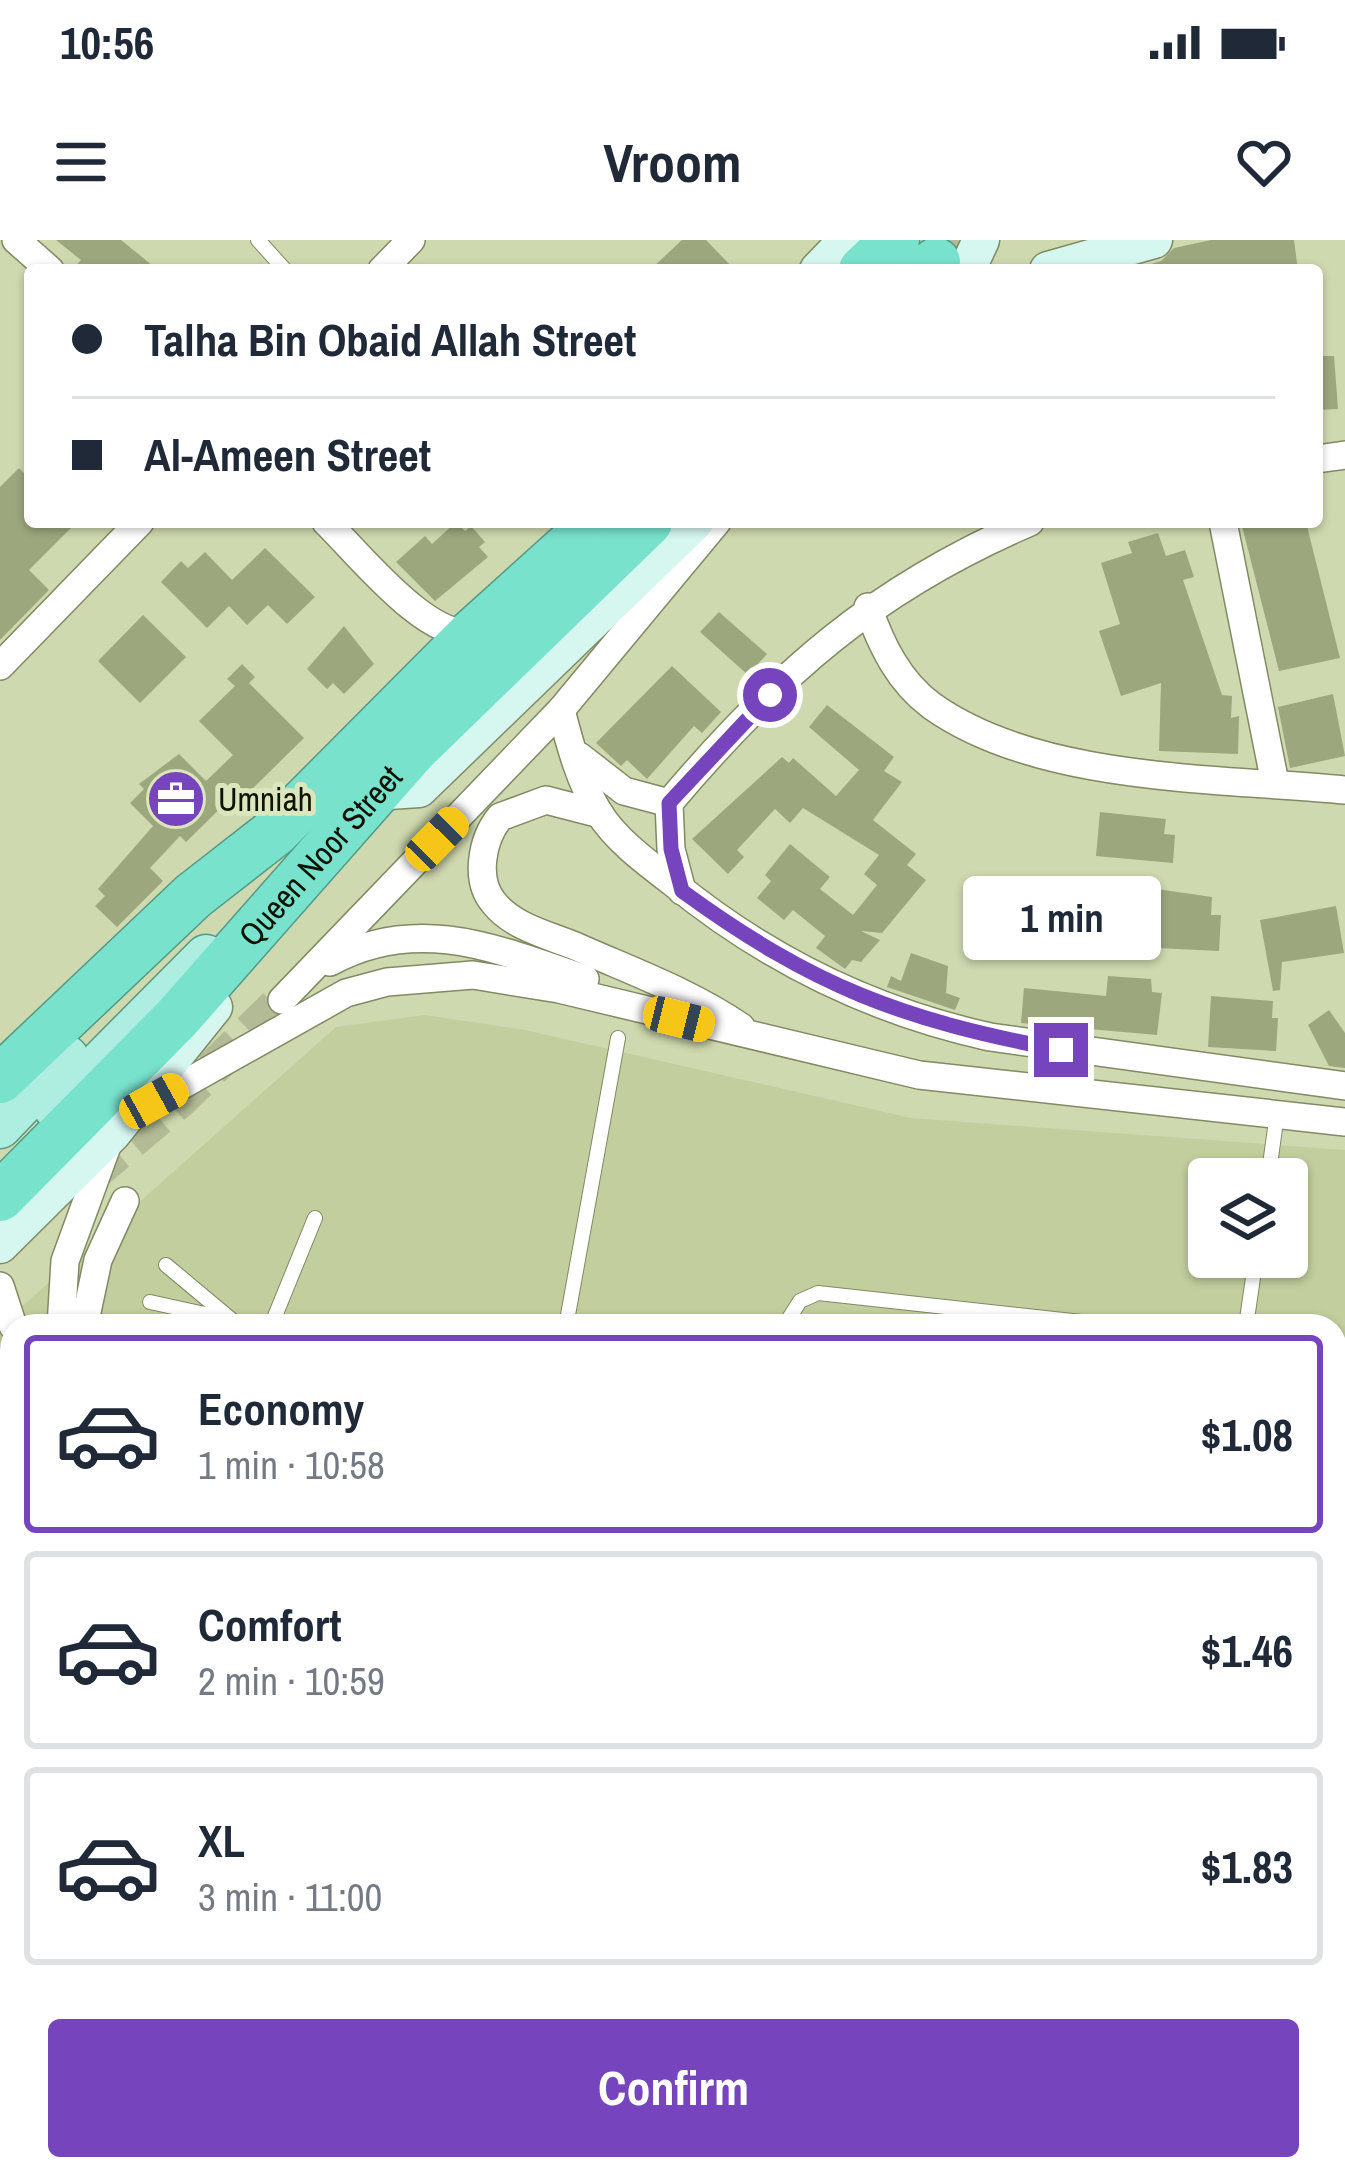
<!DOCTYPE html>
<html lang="en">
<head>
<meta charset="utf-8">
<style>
	:root { --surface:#fff; --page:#f2f2f3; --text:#1f2937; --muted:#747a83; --line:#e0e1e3; --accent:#7644bc }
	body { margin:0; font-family:"Archivo Narrow",sans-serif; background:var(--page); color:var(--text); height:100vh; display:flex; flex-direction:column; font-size:45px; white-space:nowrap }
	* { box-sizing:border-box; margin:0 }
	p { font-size:39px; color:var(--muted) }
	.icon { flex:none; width:66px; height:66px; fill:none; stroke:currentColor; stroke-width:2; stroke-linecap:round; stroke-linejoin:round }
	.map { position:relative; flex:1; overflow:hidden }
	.details { position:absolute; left:0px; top:1074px; width:1347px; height:867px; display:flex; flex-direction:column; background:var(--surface); border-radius:36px 36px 0 0; box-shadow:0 3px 9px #0004 }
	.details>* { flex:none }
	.hud { position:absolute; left:24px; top:24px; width:1299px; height:264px; border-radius:12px; box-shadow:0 3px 9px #0004; display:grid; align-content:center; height:264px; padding:0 48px; background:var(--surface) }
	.buttons { position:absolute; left:1188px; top:918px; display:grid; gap:24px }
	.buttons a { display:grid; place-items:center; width:120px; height:120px; border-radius:12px; background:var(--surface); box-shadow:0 3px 9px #0004; font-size:60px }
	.end { position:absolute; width:54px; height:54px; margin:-27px; border:15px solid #7644bc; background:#fff; box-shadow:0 0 0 6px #fff }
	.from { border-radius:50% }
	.bubble { position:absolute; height:84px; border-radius:12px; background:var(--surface); box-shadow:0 3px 9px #0004; font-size:39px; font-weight:800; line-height:84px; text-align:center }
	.car { position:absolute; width:36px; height:72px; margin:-36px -18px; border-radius:15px; box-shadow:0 0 9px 3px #0007; background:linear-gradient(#f5c518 24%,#345 0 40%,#f5c518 0 76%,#345 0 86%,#f5c518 0) }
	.hud b { display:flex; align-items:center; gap:42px; height:114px; font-size:45px }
	.hud b+b { border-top:3px solid var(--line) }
	.hud i { width:30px; height:30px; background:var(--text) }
	ul { padding:21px 0 0; list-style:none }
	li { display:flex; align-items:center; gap:36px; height:198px; margin:0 24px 18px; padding:0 24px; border:6px solid var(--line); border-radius:12px }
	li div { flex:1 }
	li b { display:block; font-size:45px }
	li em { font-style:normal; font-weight:800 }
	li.selected { border-color:var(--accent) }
	li>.icon { width:108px; height:108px; stroke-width:1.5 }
	.action { display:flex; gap:24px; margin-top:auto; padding:24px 48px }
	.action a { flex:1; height:138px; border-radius:12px; background:var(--accent); color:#fff; font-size:48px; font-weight:800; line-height:138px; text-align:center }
	.status { display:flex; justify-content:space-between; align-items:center; height:84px; padding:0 60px; background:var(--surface); direction:ltr }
	.status svg { height:33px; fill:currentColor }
	header { display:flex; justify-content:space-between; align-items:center; height:156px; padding:0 48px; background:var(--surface); font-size:54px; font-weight:800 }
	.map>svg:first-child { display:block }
	.built { fill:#c2ce9d; fill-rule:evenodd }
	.building { fill:#9da77e }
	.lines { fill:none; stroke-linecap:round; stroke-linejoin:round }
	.secondary-tunnel { stroke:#b2bb95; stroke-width:36; stroke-dasharray:36 18; stroke-linecap:butt }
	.highway-tunnel { stroke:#b2bb95; stroke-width:48; stroke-dasharray:48 24; stroke-linecap:butt }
	.lane-casing { stroke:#808a63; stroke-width:16 }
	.street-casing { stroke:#808a63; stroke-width:30 }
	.secondary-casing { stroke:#808a63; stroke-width:39 }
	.primary-casing { stroke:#539986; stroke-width:45 }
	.highway-casing { stroke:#539986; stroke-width:51 }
	.lane { stroke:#fff; stroke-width:14 }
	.street { stroke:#fff; stroke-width:27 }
	.secondary { stroke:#d6f6f0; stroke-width:36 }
	.primary { stroke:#aeeee0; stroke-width:42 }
	.highway { stroke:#78e2cc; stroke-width:48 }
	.route { stroke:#7644bc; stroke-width:15 }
	.labels { text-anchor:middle; stroke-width:10; stroke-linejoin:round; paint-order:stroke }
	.poi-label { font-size:33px; fill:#0f1204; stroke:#dce6bc; text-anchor:start }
	.street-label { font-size:33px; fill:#0f1204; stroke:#dce6bc }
</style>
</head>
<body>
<div class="status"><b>10:56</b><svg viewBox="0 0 49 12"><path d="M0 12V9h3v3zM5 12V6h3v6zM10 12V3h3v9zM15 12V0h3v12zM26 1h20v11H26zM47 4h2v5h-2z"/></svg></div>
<header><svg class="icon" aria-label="menu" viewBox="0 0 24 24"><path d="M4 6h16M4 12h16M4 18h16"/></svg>Vroom<svg class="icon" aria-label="heart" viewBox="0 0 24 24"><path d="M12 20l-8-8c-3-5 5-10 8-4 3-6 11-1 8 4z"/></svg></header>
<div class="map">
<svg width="1345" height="1940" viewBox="0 0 1345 1940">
	<rect width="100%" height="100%" fill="#cfd9af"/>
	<path class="built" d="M425,775l100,15 386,88 434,32v1030h-1275l-16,-11h1281v-843h-1323v812l-12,-8v-804l336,-299zM1209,939h78v78h-78z"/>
	<g class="building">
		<polygon points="56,0 121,0 158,30 72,30 81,20"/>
		<polygon points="682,0 706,0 735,30 650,30"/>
		<polygon points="1211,0 1294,0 1298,30 1131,30 1161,21 1174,8"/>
		<polygon points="1317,116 1334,116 1338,169 1317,170"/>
		<polygon points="19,228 30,239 30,282 77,282 29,330 49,350 0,400 0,247"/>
		<polygon points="456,282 465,291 471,286 485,302 479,307 488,317 435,361 396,322 425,296 432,304"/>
		<polygon points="1241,282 1306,282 1340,418 1279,431"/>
		<polygon points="1158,293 1166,316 1185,310 1194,337 1183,340 1222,455 1232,456 1231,478 1239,476 1238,514 1159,511 1161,443 1121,456 1099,391 1120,384 1101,323 1132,313 1128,302"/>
		<polygon points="265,308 315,357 287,384 268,365 247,385 229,366 207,388 161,342 181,321 188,328 205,312 232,340"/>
		<polygon points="719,372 767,414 748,435 700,392"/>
		<polygon points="143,375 186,417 140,463 98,421"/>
		<polygon points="344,386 374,424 344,454 333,443 327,449 307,429"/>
		<polygon points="242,424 255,437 249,443 304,498 245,556 239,550 186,602 180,596 150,628 163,641 117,687 95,666 105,656 98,649 153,586 130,563 144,549 139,544 179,514 206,541 233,515 199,481 235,446 227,439"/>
		<polygon points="672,426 721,472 702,493 694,486 647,539 627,520 621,526 596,503"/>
		<polygon points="1333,454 1345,516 1290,528 1278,467"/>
		<polygon points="827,465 894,517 884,531 902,542 873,580 916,614 907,625 926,640 882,693 861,691 880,700 861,722 852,720 845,729 816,708 825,696 793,670 784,680 757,658 771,641 765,635 790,604 830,637 820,649 853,675 877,645 864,634 879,615 803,568 790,583 775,569 737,610 744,617 728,634 692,599 782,517 789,523 793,518 836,556 859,530 809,487"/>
		<polygon points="1100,572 1166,579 1164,594 1175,595 1173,623 1096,616"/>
		<polygon points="984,644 1022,654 1018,697 1009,696 1008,704 979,702"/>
		<polygon points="1157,649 1212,657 1211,675 1221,675 1219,711 1157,708"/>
		<polygon points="1336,666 1344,713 1282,722 1280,750 1273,751 1260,680"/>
		<polygon points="1059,669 1104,673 1104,688 1114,688 1113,719 1058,718"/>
		<polygon points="911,713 948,726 946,753 960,758 955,770 887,747 891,736 901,741"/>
		<polygon points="1108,736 1151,739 1152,752 1162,753 1157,795 1021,783 1024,748 1106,756"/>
		<polygon points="1211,756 1273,761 1272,778 1278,778 1276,811 1208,807"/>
		<polygon points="1329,770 1345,793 1345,828 1329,826 1308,785"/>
	</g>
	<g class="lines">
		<polyline class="secondary-tunnel" points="90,936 181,859 282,760"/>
		<polyline class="highway-tunnel" points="936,22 958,0"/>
		<g class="lane-casing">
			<g id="lane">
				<polyline points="258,0 285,30"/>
				<polyline points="1268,939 1277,874"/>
				<polyline points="166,1025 239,1086"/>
				<polyline points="150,1062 223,1078"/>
				<polyline points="271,1086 315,978"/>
				<polyline points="566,1086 618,798"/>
				<polyline points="784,1086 800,1061 818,1053 1118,1086"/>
				<polyline points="1246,1086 1256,1017"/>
				<polyline points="1335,1187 1345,1190"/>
				<polyline points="1335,1363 1345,1365"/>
				<polyline points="1335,1497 1345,1498"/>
			</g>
		</g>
		<g class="street-casing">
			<g id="street">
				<polyline points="16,0 50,30"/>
				<polyline points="382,30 411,0"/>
				<polyline points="1317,219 1345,215"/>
				<path d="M326,282c32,31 103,121 148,110"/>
				<polyline points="1223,282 1275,543"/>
				<path d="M868,367c13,38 31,75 64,99 107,76 286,72 413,84"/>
				<polyline points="0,426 140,282"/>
				<path d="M561,470c9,35 19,72 38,103 18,28 47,49 73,69 94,77 200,129 318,155l355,49"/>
				<polyline points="579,516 624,551 669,563"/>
				<path d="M600,574l-54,-14 -46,17c-18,22 -26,63 -6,86 19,24 54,32 81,43 56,25 115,46 166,81"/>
				<path d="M682,651l-11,-42 -2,-46c109,-129 205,-214 361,-281"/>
				<path d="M330,722c87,-48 168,-13 255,17"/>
				<polyline points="282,760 561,470 717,282"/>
				<polyline points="138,870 346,753 387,742 473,735 559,749 919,835 1345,882"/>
				<polyline points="0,1046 13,1086"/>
				<polyline points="61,1086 65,1021 107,906"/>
				<polyline points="84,1086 98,1020 125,961"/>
				<polyline points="0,1123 12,1132"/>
				<polyline points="1335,1544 1345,1545"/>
				<polyline points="0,1689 12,1691"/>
				<polyline points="1335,1712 1345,1714"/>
				<polyline points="0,1727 12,1727"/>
				<polyline points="1335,1859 1345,1861"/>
				<polyline points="0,1877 12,1883"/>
				<polyline points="110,1929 135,1940"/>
				<polyline points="431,1929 457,1940"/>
				<polyline points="826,1929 852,1940"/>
				<polyline points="249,1940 251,1929"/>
				<polyline points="683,1940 687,1929"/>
				<polyline points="934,1940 936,1929"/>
				<polyline points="1163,1940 1164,1929"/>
			</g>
		</g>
		<g class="secondary-casing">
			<g id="secondary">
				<polyline points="818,30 847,0"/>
				<polyline points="967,30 981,0"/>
				<polyline points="1048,30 1154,0"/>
				<polyline points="374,552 419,549 695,282"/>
				<polyline points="0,1005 112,894 214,767"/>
				<polyline points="0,1908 12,1914"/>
			</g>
		</g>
		<g class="primary-casing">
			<g id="primary">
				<polyline points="55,868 206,716"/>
				<polyline points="0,887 67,817"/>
				<polyline points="20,1929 49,1940"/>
			</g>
		</g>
		<g class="highway-casing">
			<g id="highway">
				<polyline points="863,30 895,0"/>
				<polyline points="927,30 936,22"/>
				<polyline points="0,839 193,656 275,592 474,392 596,282"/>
				<path id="s1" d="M0,957l176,-178 238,-270 234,-227"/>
			</g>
		</g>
		<use href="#lane" class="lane"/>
		<use href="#street" class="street"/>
		<use href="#secondary" class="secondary"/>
		<use href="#primary" class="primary"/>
		<use href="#highway" class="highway"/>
	</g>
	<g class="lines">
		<path class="route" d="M770,455l-101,108 2,46 11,42c132,96 220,129 379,159"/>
	</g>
	<defs>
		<g id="office-disc" transform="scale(3)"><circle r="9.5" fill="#7644bc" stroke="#dce6bc"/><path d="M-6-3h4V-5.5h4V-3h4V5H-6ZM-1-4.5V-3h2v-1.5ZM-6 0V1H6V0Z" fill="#fff"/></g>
	</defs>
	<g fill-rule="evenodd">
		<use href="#office-disc" x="176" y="559"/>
	</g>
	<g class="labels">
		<g class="poi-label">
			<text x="218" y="571">Umniah</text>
		</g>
		<g class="street-label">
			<text dy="12" stroke="none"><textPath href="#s1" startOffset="468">Queen Noor Street</textPath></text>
		</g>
	</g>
</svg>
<div class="buttons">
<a><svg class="icon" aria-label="layers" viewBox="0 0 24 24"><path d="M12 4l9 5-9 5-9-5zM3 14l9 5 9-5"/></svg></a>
</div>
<i class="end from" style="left:770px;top:455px"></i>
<i class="end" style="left:1061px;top:810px"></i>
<div class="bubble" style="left:963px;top:636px;width:198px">1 min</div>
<i class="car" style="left:437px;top:599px;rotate:44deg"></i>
<i class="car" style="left:679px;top:779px;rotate:104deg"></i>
<i class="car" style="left:154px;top:861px;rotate:61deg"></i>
<div class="hud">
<b><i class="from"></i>Talha Bin Obaid Allah Street</b>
<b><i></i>Al-Ameen Street</b>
</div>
<section class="details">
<ul>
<li class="selected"><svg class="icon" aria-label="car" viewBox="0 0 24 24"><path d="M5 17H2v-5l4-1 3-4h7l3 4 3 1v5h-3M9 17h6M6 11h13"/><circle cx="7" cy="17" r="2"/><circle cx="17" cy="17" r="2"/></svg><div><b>Economy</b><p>1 min · 10:58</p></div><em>$1.08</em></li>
<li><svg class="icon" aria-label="car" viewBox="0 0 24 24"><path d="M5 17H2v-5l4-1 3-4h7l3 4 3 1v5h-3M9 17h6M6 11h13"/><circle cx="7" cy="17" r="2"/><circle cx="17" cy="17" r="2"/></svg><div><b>Comfort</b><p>2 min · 10:59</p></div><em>$1.46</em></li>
<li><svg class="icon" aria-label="car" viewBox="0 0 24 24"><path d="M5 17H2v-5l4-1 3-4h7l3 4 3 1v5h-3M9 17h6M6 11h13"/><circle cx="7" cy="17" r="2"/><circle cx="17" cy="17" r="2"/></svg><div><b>XL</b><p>3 min · 11:00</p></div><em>$1.83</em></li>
</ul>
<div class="action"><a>Confirm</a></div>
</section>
</div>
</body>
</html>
